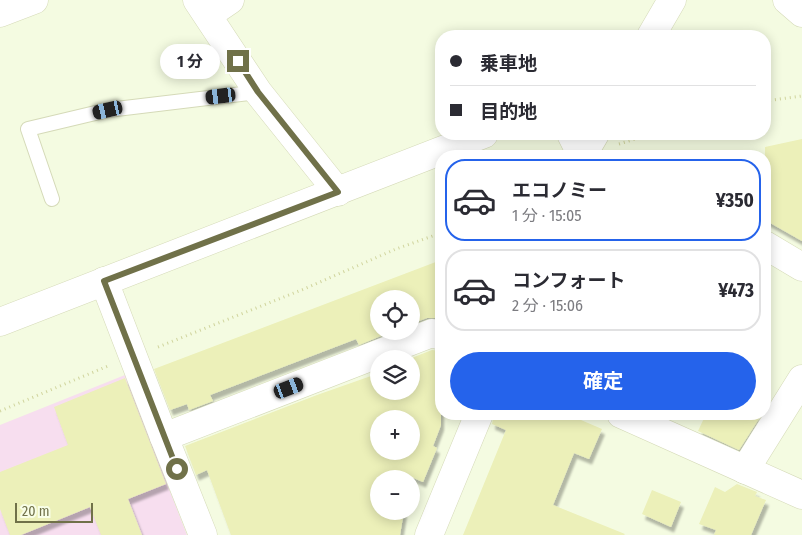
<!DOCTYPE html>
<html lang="ja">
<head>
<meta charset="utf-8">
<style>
	:root { --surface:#fff; --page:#f7f7f7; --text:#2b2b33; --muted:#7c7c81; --line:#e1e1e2; --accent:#2563eb }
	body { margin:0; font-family:"Fira Sans Condensed","Noto Sans JP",sans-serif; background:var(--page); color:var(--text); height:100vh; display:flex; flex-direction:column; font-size:19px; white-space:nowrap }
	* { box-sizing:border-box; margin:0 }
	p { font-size:16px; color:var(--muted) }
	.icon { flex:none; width:28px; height:28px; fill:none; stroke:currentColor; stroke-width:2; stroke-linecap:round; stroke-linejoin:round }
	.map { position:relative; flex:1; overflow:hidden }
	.side { position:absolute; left:435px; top:150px; width:336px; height:270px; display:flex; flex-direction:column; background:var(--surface); border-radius:20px; box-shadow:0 2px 12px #0003 }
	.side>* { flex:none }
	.hud { position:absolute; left:435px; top:30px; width:336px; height:110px; border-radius:20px; box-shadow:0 2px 12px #0003; display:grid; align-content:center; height:110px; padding:0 15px; background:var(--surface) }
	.controls { position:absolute; left:370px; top:290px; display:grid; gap:10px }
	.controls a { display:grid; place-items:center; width:50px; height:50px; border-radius:50%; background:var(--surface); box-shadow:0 2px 12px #0003; font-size:25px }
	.scale { position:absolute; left:15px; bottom:12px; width:78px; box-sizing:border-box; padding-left:5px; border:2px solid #707149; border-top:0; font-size:14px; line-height:18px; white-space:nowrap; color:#707149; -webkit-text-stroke:4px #f8fee7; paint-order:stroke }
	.end { position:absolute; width:22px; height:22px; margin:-11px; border:6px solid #707149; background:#fff; box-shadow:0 0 0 2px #fff }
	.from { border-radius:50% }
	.bubble { position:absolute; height:35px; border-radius:18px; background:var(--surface); box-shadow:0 2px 12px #0003; font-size:16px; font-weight:700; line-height:35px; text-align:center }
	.car { position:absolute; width:15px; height:30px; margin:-15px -8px; border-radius:6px; box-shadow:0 0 4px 1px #0007; background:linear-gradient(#222 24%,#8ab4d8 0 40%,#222 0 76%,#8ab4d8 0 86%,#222 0) }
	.hud b { display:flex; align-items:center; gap:18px; height:48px; font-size:19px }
	.hud b+b { border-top:1px solid var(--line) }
	.hud i { width:12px; height:12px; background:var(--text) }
	ul { padding:9px 0 0; list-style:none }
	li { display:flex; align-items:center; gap:15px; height:82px; margin:0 10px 8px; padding:0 5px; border:2px solid var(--line); border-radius:20px }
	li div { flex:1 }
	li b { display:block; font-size:19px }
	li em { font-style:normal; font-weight:700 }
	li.on { border-color:var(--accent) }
	li>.icon { width:45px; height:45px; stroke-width:1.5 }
	.cta { display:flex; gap:10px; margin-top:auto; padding:10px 15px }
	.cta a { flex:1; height:58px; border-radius:30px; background:var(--accent); color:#fff; font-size:20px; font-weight:700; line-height:58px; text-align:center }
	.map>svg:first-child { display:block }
	.education { fill:#f7deef }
	.building { fill:#ecf0b9; fill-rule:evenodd; filter:url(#shadow) }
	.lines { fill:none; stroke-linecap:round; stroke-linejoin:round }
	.service-casing { stroke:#d5dab8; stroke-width:16 }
	.minor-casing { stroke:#d5dab8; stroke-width:29 }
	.tertiary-casing { stroke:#d5dab8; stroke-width:29 }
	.path { stroke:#d0d49d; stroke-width:3; stroke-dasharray:1 4; stroke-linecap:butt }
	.service { stroke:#fff; stroke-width:14 }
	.minor { stroke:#fff; stroke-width:28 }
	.tertiary { stroke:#fff; stroke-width:28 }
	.route { stroke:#707149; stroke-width:6 }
</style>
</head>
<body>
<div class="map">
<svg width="802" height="535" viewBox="0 0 802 535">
	<defs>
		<filter id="shadow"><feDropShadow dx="3" dy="5.5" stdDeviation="1" flood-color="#0004"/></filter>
	</defs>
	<rect width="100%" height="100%" fill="#f4fbe1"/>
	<polygon class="education" points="125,375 187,535 0,535 0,425"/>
	<g class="building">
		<polygon points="802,139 802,241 765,220 765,147"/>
		<polygon points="441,260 441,320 436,318 427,318 411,324 411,299 379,299 379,331 393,331 359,345 356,339 210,395 213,401 189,410 187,404 170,410 154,369"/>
		<path d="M432,350l9,1v74l-8,21 4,2 -14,34 -12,-5 -1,2h-31v32h25l-4,24h-169l-24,-65 -11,5 -11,-29 132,-51 54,-19 -1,-2 9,-4v21h32v-32h-2zM379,419h32v32h-32z"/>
		<polygon points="125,378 166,484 128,499 142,535 101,535 90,507 21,535 10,535 0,509 0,472 68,445 54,407"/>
		<polygon points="494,414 567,414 602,429 589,459 574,453 553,505 625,534 624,535 463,535 506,430 492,424"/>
		<polygon points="706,414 762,414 739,450 698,431"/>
		<polygon points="737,484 757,492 755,496 766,500 751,535 714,535 716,530 699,524 715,487 725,492"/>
		<polygon points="652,490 681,502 671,527 642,514"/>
	</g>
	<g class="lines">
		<g class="service-casing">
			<polyline id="service" points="52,199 28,129 108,110 258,92"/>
		</g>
		<g class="minor-casing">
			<g id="minor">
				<polyline points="197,0 258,92 338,192"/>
				<polyline points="787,0 802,13"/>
				<polyline points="0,13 34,0"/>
				<polyline points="208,15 230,0"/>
				<polyline points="571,134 582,156"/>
				<polyline points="765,245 802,267"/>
				<polyline points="104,281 164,437 203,535"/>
				<path d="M0,322c161,-64 323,-125 484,-188"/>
				<polyline points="621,414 802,495"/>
				<polyline points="164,437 432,333 441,336"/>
				<polyline points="745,470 802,379"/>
			</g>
		</g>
		<g class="tertiary-casing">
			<g id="tertiary">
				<polyline points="651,36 672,0"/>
				<polyline points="582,156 595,134"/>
				<polyline points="429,535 479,414"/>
			</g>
		</g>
		<g class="path">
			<polyline points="765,101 802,96"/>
			<polyline points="619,144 651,134"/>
			<polyline points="158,347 304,289 396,249 441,233"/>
			<polyline points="0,411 108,366"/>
		</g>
		<use href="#service" class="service"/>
		<use href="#minor" class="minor"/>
		<use href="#tertiary" class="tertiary"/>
	</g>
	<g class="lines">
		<polyline class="route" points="177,469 104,281 338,192 258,92 238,61"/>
	</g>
</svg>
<div class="controls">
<a><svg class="icon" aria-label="locate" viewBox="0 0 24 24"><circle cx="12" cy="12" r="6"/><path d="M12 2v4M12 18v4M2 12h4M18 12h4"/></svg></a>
<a><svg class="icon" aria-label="layers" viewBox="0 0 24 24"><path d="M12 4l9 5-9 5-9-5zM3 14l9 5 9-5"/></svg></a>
<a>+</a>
<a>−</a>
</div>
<div class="scale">20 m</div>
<i class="end from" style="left:177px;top:469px"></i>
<i class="end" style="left:238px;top:61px"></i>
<div class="bubble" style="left:160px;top:44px;width:60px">1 分</div>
<i class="car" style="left:221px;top:96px;rotate:263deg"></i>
<i class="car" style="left:108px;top:110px;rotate:257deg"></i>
<i class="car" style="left:289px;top:388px;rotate:69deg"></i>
<div class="hud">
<b><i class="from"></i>乗車地</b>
<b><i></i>目的地</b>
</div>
<section class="side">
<ul>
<li class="on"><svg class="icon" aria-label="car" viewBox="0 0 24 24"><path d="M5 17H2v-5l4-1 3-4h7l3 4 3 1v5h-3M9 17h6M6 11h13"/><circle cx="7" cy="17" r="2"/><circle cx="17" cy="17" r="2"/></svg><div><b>エコノミー</b><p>1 分 · 15:05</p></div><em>¥350</em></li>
<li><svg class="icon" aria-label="car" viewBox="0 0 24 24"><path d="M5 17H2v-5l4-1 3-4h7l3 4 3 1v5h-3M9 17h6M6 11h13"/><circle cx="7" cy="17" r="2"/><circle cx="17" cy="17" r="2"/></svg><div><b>コンフォート</b><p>2 分 · 15:06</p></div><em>¥473</em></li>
</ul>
<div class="cta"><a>確定</a></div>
</section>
</div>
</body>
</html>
